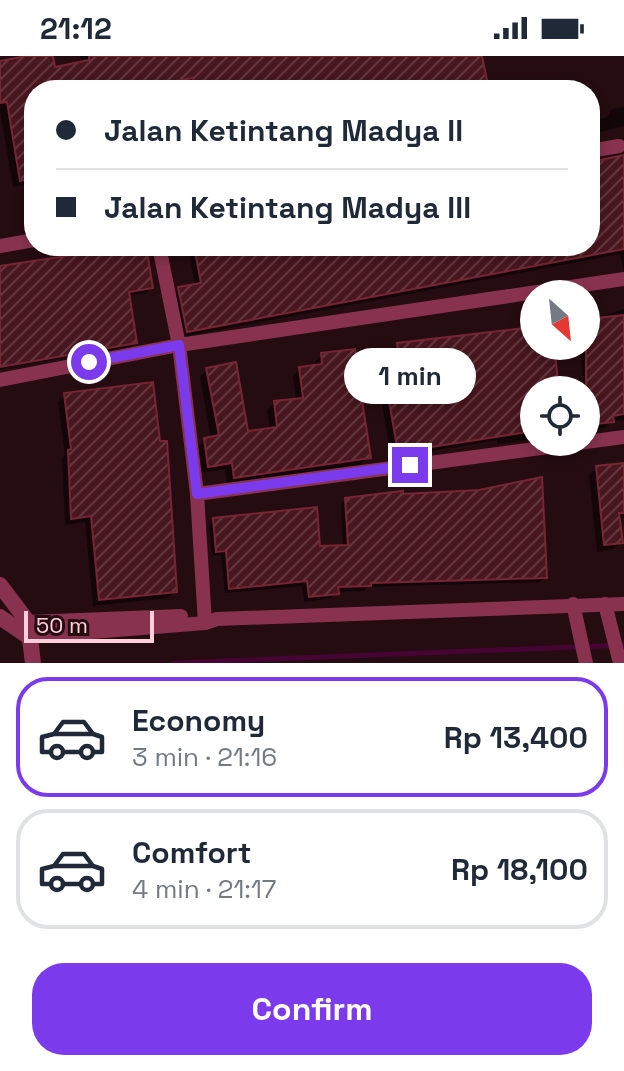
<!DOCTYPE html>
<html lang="en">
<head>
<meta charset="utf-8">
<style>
	:root { --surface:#fff; --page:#f2f2f3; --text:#1f2937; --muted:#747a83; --line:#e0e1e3; --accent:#7c3aed }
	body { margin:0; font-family:"Space Grotesk",sans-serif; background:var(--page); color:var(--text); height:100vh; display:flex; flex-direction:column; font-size:30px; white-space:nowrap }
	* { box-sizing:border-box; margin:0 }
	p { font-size:26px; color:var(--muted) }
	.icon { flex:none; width:44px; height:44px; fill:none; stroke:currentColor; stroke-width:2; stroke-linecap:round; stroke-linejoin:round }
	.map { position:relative; height:607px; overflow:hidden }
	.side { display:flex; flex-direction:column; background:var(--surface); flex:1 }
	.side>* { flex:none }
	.banner { position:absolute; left:24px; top:24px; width:576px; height:176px; border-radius:32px; box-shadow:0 4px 12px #0003; display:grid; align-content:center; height:176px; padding:0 32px; background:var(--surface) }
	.needle { width:52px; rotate:153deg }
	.fabs { position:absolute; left:520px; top:224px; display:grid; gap:16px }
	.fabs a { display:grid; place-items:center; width:80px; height:80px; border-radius:50%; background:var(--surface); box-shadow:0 4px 12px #0003; font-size:40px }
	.scale { position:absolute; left:24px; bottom:20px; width:130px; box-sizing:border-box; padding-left:8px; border:4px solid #ffd0dc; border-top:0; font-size:22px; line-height:28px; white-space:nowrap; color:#ffd0dc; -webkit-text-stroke:6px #250c11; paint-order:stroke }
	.end { position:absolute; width:36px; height:36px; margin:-18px; border:10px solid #7c3aed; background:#fff; box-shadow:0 0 0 4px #fff }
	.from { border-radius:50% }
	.bubble { position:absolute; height:56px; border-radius:28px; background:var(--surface); box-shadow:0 4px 12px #0003; font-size:26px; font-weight:600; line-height:56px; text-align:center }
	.banner b { display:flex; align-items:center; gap:28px; height:76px; font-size:30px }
	.banner b+b { border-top:2px solid var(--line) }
	.banner i { width:20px; height:20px; background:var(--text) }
	ul { padding:14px 0 0; list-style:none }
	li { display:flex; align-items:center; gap:24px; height:120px; margin:0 16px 12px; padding:0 16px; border:4px solid var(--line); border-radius:32px }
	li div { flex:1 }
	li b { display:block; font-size:30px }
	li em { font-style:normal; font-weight:600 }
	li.current { border-color:var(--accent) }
	li>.icon { width:72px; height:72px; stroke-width:1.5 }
	.button { display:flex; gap:16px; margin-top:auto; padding:16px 32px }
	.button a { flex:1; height:92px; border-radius:32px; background:var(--accent); color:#fff; font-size:32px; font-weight:600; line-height:92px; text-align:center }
	.status { display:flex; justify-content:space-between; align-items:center; height:56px; padding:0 40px; background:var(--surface); direction:ltr }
	.status svg { height:22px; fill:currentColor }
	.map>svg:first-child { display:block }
	.shadow { fill:#0007; fill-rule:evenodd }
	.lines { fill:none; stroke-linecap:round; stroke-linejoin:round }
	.stream { stroke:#460435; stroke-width:5 }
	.building { fill:url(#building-hatch); stroke:#772533; stroke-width:2 }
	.minor { stroke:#89324f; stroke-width:14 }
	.tertiary { stroke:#89324f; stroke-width:16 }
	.route { stroke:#7c3aed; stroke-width:10 }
</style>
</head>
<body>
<div class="status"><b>21:12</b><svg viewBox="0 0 49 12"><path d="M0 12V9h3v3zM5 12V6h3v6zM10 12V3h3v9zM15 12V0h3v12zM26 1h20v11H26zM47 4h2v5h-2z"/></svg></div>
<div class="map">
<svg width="624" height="607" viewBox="0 0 624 607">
	<defs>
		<pattern id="building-hatch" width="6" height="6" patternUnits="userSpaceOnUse" patternTransform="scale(2)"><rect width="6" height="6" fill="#48161e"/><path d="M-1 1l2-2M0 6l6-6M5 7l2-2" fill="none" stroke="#63373e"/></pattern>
	</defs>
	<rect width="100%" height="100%" fill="#250c11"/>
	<g class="shadow">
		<polygon points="37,0 51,0 53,13 82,8 80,0 480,0 487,34 190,34 189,27 161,34 34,34 34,127 13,131 0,54 0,7"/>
		<polygon points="624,51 624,70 592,78 592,65 607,61 612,53"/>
		<polygon points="624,100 624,216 620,198 181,281 173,239 179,233 195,230 188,190 590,190 590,108"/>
		<polygon points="0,214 151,232 146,237 128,239 135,286 130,291 0,313"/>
		<path d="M624,253v111l-12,1 -7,7 -19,3v-41h-52v49l-37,5v-4l-106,18 -10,-61 -21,2 9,58 -8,7 -134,21 -2,-16 -24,4 -4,-26 14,-8 -11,-62 7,-7 39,64 24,-4 -3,-20 7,-7 22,-3 -3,-24 7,-7 15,-2v-5l7,-7 33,11 37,-5 -1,-8 7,-8 136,-17v18h52v-24zM581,298l2,29 -26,3 -3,-28z"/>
		<polygon points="65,339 175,535 168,542 93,550 85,466 65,469 62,402 65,399 58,346"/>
		<polygon points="624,409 624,462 618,463 621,486 614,493 597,496 589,419 597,411"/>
		<polygon points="346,444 545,521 540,526 367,531 364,535 337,536 331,542 304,546 302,530 225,537 221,499 212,500 209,470 214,464 318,492 343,491 341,449"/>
	</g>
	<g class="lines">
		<polyline class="stream" points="173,607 624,589"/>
	</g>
	<g class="building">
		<polygon points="26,0 53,0 55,11 89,4 89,0 482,0 489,34 194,34 193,22 147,30 148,34 95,34 94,29 70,34 34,34 34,122 20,125 7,46 0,47 0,5"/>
		<polygon points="624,99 624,193 187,276 178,231 201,227 194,190 590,190 590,106"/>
		<polygon points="132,190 146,190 153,232 129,236 137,287 0,311 0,210"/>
		<polygon points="624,259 624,358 613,360 614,366 586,369 586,263"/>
		<polygon points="534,271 534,290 554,290 559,334 534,334 534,375 398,396 387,334 361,338 371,402 234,422 232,407 208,411 204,382 219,379 206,312 236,306 248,375 277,371 274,345 303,342 299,311 322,308 321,297 355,293 357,307 399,302 397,287"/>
		<polygon points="153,326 160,385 167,385 177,536 99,544 91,460 71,463 68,394 71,393 64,337"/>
		<polygon points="624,407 624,457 619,457 623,487 604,489 596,410"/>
		<polygon points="542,421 547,522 371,527 371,530 338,531 339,538 309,541 307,525 229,533 226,495 216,496 213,462 317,451 320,490 348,489 345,442 403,435 403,438 479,434"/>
	</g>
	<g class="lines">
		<g class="minor">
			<polyline points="590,95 619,90"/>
			<polyline points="0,190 34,184"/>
			<polyline points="159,190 179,289 197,438 205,567"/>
			<polyline points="0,324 179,289 624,223"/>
			<polyline points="197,438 624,381"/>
			<polyline points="573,548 586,607"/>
			<polyline points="605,548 620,607"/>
			<polyline points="28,566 181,560"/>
			<polyline points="29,581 205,567 217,563 624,548"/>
		</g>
		<g class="tertiary">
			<polyline points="0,529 28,566 33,607"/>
			<polyline points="0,561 29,581"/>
		</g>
	</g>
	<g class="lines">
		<polyline class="route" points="89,306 179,289 197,438 410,409"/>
	</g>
</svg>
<div class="fabs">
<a><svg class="needle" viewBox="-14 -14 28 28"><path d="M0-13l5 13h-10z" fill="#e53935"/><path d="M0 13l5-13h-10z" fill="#747a83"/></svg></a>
<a><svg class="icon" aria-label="locate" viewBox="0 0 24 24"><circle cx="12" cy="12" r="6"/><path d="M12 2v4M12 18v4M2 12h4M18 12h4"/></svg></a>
</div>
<div class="scale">50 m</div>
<i class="end from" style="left:89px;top:306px"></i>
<i class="end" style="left:410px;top:409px"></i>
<div class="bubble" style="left:344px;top:292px;width:132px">1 min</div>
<div class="banner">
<b><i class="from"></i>Jalan Ketintang Madya II</b>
<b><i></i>Jalan Ketintang Madya III</b>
</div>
</div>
<section class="side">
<ul>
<li class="current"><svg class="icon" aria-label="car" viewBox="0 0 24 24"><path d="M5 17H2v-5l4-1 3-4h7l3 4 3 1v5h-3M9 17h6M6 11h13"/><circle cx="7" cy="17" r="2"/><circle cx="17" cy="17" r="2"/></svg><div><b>Economy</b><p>3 min · 21:16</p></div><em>Rp 13,400</em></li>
<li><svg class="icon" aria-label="car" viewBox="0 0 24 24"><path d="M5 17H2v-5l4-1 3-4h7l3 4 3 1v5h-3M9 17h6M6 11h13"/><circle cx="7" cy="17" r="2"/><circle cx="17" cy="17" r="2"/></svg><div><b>Comfort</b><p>4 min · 21:17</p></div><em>Rp 18,100</em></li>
</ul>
<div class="button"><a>Confirm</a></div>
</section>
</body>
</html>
